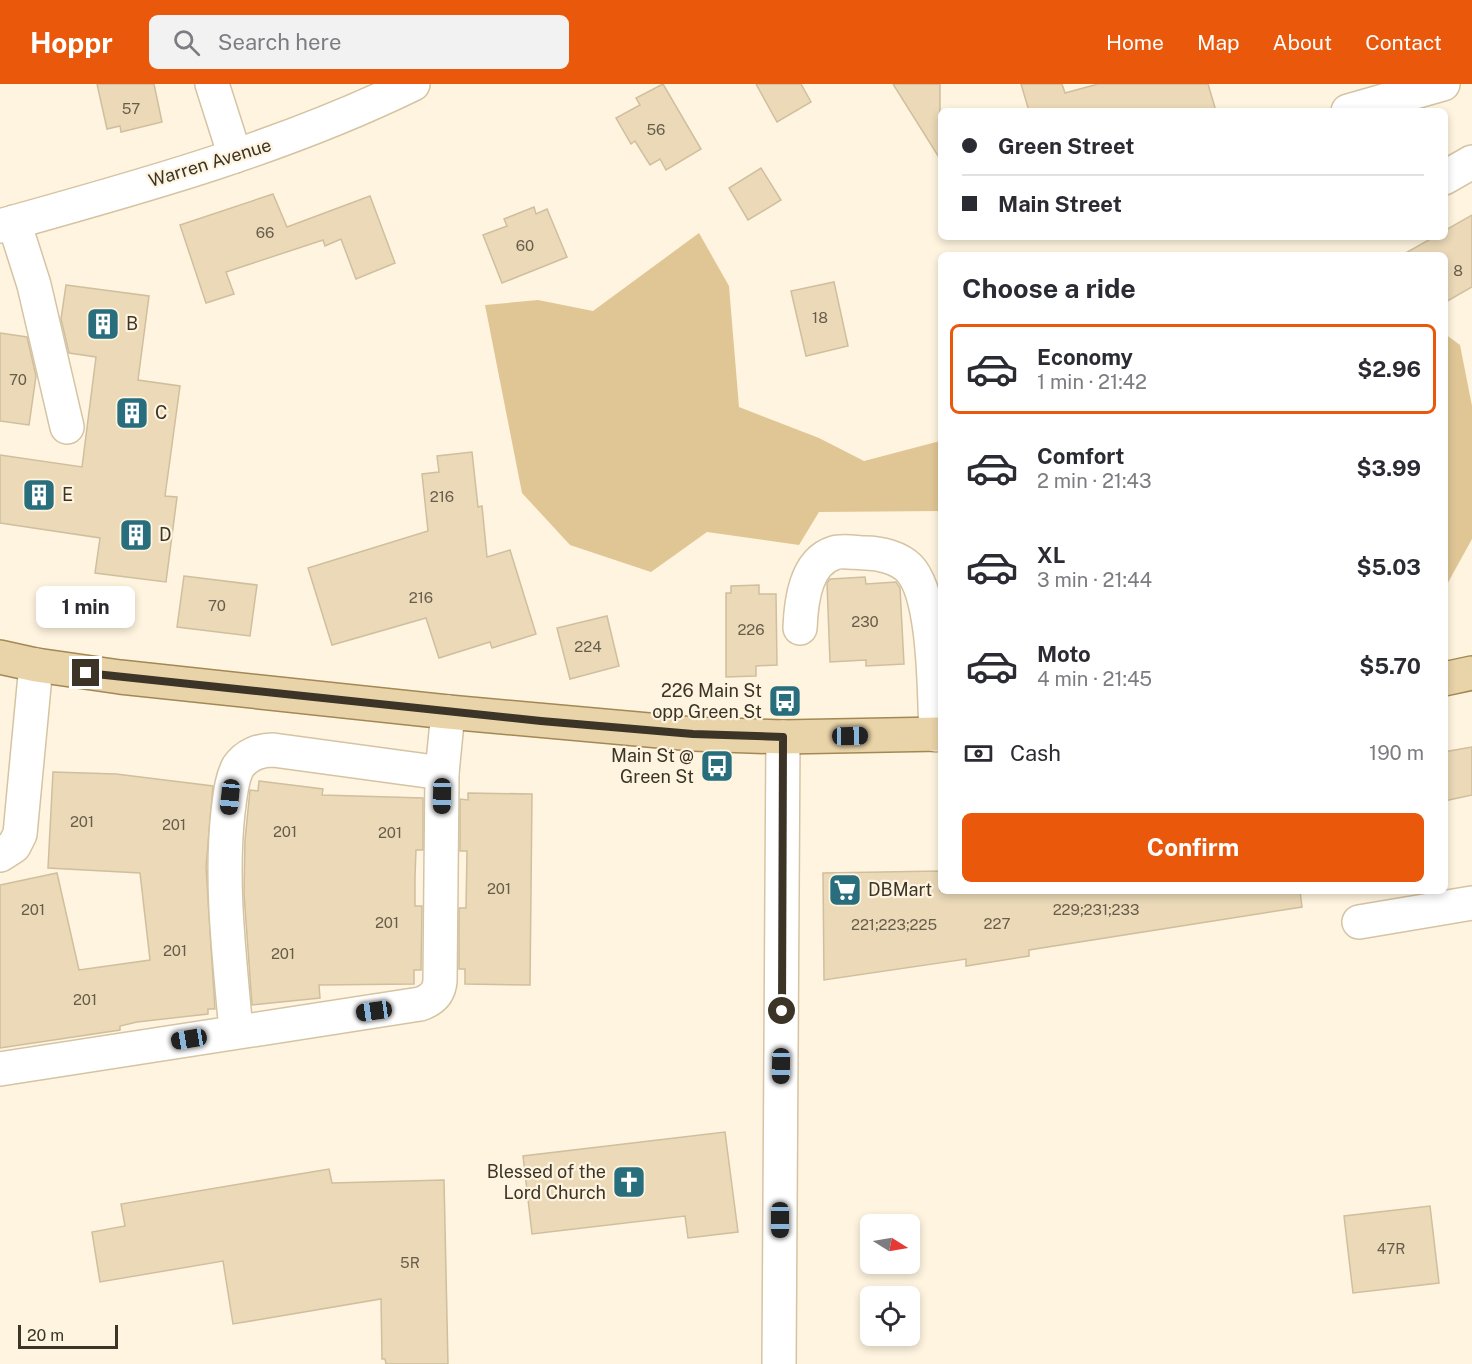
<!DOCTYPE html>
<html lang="en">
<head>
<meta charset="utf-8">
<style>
	:root { --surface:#fff; --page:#f2f2f3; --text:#2b2b33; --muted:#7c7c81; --line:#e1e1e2; --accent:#ea580c }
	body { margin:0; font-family:"Public Sans",sans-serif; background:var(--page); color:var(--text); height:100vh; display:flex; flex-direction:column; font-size:22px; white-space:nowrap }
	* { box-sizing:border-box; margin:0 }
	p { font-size:20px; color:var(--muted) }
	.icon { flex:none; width:33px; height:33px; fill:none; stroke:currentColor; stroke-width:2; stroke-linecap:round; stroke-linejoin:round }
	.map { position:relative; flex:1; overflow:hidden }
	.sheet { position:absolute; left:938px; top:168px; width:510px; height:642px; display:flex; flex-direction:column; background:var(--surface); border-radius:9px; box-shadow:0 3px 9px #0003 }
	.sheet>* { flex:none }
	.top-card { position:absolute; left:938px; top:24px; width:510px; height:132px; border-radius:9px; box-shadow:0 3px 9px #0003; display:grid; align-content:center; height:132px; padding:0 24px; background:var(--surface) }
	.needle { width:39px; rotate:101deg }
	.buttons { position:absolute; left:860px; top:1130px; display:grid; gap:12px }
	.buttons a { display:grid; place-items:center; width:60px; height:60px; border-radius:9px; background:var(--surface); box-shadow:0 3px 9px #0003; font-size:30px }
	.scale { position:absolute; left:18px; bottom:15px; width:100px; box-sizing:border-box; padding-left:6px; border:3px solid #3b3427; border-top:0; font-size:16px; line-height:21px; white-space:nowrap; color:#3b3427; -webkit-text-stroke:4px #fef4df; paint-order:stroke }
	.end { position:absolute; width:27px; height:27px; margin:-14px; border:8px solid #3b3427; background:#fff; box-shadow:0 0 0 3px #fff }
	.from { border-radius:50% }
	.bubble { position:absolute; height:42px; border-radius:9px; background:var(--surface); box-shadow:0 3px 9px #0003; font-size:20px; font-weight:700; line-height:42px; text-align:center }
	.car { position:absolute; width:18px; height:36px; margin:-18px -9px; border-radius:8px; box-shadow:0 0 4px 2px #0007; background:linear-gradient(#222 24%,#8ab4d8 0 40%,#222 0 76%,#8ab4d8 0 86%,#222 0) }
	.top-card b { display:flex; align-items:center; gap:21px; height:57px; font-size:22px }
	.top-card b+b { border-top:2px solid var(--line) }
	.top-card i { width:15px; height:15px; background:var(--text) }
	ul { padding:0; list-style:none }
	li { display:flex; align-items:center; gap:18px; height:90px; margin:0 12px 9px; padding:0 12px; border:3px solid transparent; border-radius:9px }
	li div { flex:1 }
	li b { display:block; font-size:22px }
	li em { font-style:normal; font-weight:700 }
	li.current { border-color:var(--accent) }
	li>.icon { width:54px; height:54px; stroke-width:1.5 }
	h2 { padding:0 24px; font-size:27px; line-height:72px }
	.pay { display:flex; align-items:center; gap:15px; height:66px; padding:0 24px; font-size:22px }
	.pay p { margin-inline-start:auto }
	.primary-button { display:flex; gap:12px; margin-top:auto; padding:12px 24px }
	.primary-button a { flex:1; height:69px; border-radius:9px; background:var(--accent); color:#fff; font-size:24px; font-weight:700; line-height:69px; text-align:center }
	header { display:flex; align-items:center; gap:36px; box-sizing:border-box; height:84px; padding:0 30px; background:var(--accent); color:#fff }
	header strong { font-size:28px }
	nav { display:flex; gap:33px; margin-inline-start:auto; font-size:21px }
	.search { width:420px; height:54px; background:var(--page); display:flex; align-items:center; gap:15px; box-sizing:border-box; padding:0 21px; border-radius:9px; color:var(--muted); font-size:22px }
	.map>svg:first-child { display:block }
	.green { fill:#e0c695 }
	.building { fill:#ebd9b8; stroke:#d0bf9e; stroke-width:1.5 }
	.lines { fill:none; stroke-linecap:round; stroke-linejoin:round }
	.minor-casing { stroke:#d5c4a3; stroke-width:36 }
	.major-casing { stroke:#a28855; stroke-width:36 }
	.minor { stroke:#fff; stroke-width:33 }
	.major { stroke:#e9d3a8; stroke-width:33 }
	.route { stroke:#3b3427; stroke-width:8 }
	.labels { text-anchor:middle; stroke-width:4.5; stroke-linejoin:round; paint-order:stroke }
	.number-label { font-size:15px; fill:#675d4b }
	.street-label { font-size:18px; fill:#3b3427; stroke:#fef4df }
	.poi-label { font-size:18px; fill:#3b3427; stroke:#fef4df; text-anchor:start }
</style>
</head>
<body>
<header>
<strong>Hoppr</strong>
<div class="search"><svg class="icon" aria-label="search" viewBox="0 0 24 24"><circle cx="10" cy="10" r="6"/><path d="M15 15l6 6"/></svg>Search here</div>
<nav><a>Home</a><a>Map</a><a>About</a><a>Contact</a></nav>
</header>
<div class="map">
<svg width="1472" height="1280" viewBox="0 0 1472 1280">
	<rect width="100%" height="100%" fill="#fef4df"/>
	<g class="green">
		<polygon points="699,149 729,202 739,323 819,354 864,377 940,357 940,427 819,428 799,461 707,448 651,488 570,461 522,409 485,221 538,216 593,227"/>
		<polygon points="1445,250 1460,261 1472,322 1472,455 1445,504"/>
	</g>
	<g class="building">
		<polygon points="97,0 154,0 162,38 121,48 120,42 107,45"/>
		<polygon points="663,0 701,65 666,86 660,75 650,81 635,57 631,60 616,34 640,21 636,14"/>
		<polygon points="756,0 801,0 811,18 777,38"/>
		<polygon points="893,0 940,0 940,75"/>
		<polygon points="1021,0 1062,0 1065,9 1098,0 1208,0 1216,27 1029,27"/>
		<polygon points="761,84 781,116 748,136 729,104"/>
		<polygon points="273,110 287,143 370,112 395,179 356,195 341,155 325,162 323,156 226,188 234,210 206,219 180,141"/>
		<polygon points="534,123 536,130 547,125 567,173 502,199 483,151 507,142 504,135"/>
		<polygon points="1472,131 1472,203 1444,219 1444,171 1402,171 1434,153 1444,153 1444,147"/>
		<polygon points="834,198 848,262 806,272 791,207"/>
		<polygon points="66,201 149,212 138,296 180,302 165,412 177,413 166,498 95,489 100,454 0,439 0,371 82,383 96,273 69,269 61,235"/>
		<polygon points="0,249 27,253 36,292 29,341 0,337"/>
		<polygon points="472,368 478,423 482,422 487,473 510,466 536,550 492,564 490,558 439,574 426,534 332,561 308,484 428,447 422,390 439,388 437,372"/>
		<polygon points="184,492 257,501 250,552 177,543"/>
		<polygon points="865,493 866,500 896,498 900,504 904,580 866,582 866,576 830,578 827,499 830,495"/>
		<polygon points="759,501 759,510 776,510 777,581 756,582 756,592 726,593 726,509 731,509 731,502"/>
		<polygon points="607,532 619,582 570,595 557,544"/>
		<polygon points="1472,663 1472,711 1444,717 1444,668"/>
		<polygon points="53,688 116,690 213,702 206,783 215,925 208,925 208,930 137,938 120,942 120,946 0,964 0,801 57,789 79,886 150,876 140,789 48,784"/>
		<polygon points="259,697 323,705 322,711 423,714 423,766 416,766 415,792 415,822 422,822 421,886 414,886 414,900 319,901 320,914 252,921 244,810 245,756 250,706 258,707"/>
		<polygon points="468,709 532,710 530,901 465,900 465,885 459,885 459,824 466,824 467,767 460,767 460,715 468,716"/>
		<polygon points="940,787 940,807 1300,807 1302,823 1029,866 1029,872 966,882 966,875 824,896 823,789"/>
		<polygon points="725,1048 738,1148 688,1154 685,1132 532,1150 523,1072"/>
		<polygon points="329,1085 332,1099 444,1096 448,1280 386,1280 385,1275 382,1275 381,1215 233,1240 223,1177 100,1198 92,1148 125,1142 121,1120"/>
		<polygon points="1430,1122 1439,1199 1353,1209 1344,1132"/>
	</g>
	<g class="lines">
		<g class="minor-casing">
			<g id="minor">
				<polyline points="212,0 235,72"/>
				<polyline points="1348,27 1443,0"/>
				<polyline points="1444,94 1472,78"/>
				<polyline points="14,138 34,201 67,343"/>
				<path d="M0,142c140,-39 282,-78 413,-142"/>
				<path d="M800,544c1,-25 5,-66 34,-75 8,-3 23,0 32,0 14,0 33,5 43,15 27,28 25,127 27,167"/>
				<polyline points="442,689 448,628"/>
				<polyline points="0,771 14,762 20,750 36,581"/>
				<polyline points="1359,838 1472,819"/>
				<path d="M0,985l420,-65c12,-4 19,-11 20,-23l2,-208 -169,-23c-14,0 -27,5 -35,17 -7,13 -8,31 -10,45 -8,73 2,147 8,220"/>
				<polyline points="779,1280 783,653"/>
			</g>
		</g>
		<g class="major-casing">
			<g id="major">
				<polyline points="0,573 36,581 120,593 448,628 693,650 783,653 940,650"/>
				<polyline points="1444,595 1472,589"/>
			</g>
		</g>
		<use href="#minor" class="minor"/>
		<use href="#major" class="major"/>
	</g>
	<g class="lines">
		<polyline class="route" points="86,589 541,637 693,650 783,653 782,927"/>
	</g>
	<defs>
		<g id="building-square" transform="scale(1.725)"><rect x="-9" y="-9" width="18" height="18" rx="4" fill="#286e7c" stroke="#fef4df"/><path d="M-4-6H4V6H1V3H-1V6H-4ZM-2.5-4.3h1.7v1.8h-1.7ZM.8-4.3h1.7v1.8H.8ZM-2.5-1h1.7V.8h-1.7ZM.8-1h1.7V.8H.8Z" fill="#fff"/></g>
		<g id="bus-square" transform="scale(1.725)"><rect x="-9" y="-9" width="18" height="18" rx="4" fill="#286e7c" stroke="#fef4df"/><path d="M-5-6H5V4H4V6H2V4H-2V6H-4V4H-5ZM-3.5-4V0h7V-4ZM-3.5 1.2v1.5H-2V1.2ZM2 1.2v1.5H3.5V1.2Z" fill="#fff"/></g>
		<g id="supermarket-square" transform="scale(1.725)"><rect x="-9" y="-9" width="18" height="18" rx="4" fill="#286e7c" stroke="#fef4df"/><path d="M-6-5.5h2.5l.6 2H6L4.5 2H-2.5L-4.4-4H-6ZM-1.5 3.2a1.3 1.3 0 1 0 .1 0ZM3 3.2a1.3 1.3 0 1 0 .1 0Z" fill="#fff"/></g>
		<g id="church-square" transform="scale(1.725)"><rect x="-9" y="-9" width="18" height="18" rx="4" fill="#286e7c" stroke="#fef4df"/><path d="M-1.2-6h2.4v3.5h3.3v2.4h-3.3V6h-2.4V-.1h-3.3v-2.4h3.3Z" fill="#fff"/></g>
	</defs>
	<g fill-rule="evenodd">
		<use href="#building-square" x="103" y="240"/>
		<use href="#building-square" x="132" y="329"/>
		<use href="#building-square" x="39" y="411"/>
		<use href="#building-square" x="136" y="451"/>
		<use href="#bus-square" x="785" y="617"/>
		<use href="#bus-square" x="717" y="682"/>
		<use href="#supermarket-square" x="845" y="806"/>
		<use href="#church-square" x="629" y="1098"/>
	</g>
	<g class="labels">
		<g class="number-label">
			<text x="131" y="30">57</text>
			<text x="656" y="51">56</text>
			<text x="265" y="154">66</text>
			<text x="525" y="167">60</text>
			<text x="1458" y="192">8</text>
			<text x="820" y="239">18</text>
			<text x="18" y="301">70</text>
			<text x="442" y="418">216</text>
			<text x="421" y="519">216</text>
			<text x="217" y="527">70</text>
			<text x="865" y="543">230</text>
			<text x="751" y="551">226</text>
			<text x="588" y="568">224</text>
			<text x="82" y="743">201</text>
			<text x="174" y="746">201</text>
			<text x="285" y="753">201</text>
			<text x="390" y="754">201</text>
			<text x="499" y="810">201</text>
			<text x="33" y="831">201</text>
			<text x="1096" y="831">229;231;233</text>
			<text x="387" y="844">201</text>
			<text x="997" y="845">227</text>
			<text x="894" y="846">221;223;225</text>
			<text x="175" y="872">201</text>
			<text x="283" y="875">201</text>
			<text x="85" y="921">201</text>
			<text x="1391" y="1170">47R</text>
			<text x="410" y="1184">5R</text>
		</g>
		<g class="street-label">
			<text transform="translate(210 79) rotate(-17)" y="6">Warren Avenue</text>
		</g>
		<g class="poi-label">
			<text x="126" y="246">B</text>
			<text x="155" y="335">C</text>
			<text x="62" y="417">E</text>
			<text x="159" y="457">D</text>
			<text x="762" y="613" text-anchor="end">226 Main St<tspan x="762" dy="21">opp Green St</tspan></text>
			<text x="694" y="678" text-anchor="end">Main St @<tspan x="694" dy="21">Green St</tspan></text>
			<text x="868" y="812">DBMart</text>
			<text x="606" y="1094" text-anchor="end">Blessed of the<tspan x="606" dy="21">Lord Church</tspan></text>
		</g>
	</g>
</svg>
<div class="buttons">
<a><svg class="needle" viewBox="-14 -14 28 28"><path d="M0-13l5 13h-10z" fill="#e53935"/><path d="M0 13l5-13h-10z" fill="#7c7c81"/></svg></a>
<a><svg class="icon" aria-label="locate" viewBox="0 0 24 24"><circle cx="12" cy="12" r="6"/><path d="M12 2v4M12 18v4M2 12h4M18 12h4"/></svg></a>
</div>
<div class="scale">20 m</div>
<i class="end from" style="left:782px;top:927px"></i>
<i class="end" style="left:86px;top:589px"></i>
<div class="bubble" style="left:36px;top:502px;width:99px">1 min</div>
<i class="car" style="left:850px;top:652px;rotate:89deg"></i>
<i class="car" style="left:442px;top:712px;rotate:181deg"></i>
<i class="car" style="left:230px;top:713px;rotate:186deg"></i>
<i class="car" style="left:374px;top:927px;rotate:262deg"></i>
<i class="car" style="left:189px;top:955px;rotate:261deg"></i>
<i class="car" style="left:781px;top:982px;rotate:181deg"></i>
<i class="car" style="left:780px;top:1136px;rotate:180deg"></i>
<div class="top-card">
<b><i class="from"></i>Green Street</b>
<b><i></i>Main Street</b>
</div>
<section class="sheet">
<h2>Choose a ride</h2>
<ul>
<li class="current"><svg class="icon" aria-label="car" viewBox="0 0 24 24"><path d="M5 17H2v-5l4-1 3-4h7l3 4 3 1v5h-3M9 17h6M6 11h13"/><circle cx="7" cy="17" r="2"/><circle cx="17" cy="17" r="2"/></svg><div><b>Economy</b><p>1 min · 21:42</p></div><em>$2.96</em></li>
<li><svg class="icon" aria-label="car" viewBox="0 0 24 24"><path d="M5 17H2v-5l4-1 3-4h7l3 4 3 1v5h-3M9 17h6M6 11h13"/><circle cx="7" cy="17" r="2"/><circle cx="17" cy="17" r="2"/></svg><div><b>Comfort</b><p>2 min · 21:43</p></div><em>$3.99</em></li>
<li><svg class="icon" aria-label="car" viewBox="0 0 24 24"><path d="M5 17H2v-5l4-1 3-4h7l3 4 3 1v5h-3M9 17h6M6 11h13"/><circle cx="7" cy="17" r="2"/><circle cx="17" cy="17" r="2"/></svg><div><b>XL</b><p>3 min · 21:44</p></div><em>$5.03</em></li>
<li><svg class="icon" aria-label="car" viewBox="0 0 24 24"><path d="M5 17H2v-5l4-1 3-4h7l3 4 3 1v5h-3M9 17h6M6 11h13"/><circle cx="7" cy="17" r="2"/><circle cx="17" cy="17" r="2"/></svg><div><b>Moto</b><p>4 min · 21:45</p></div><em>$5.70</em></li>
</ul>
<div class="pay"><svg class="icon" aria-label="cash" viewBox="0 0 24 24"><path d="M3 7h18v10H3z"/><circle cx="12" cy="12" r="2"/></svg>Cash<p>190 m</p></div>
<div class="primary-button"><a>Confirm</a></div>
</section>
</div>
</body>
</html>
